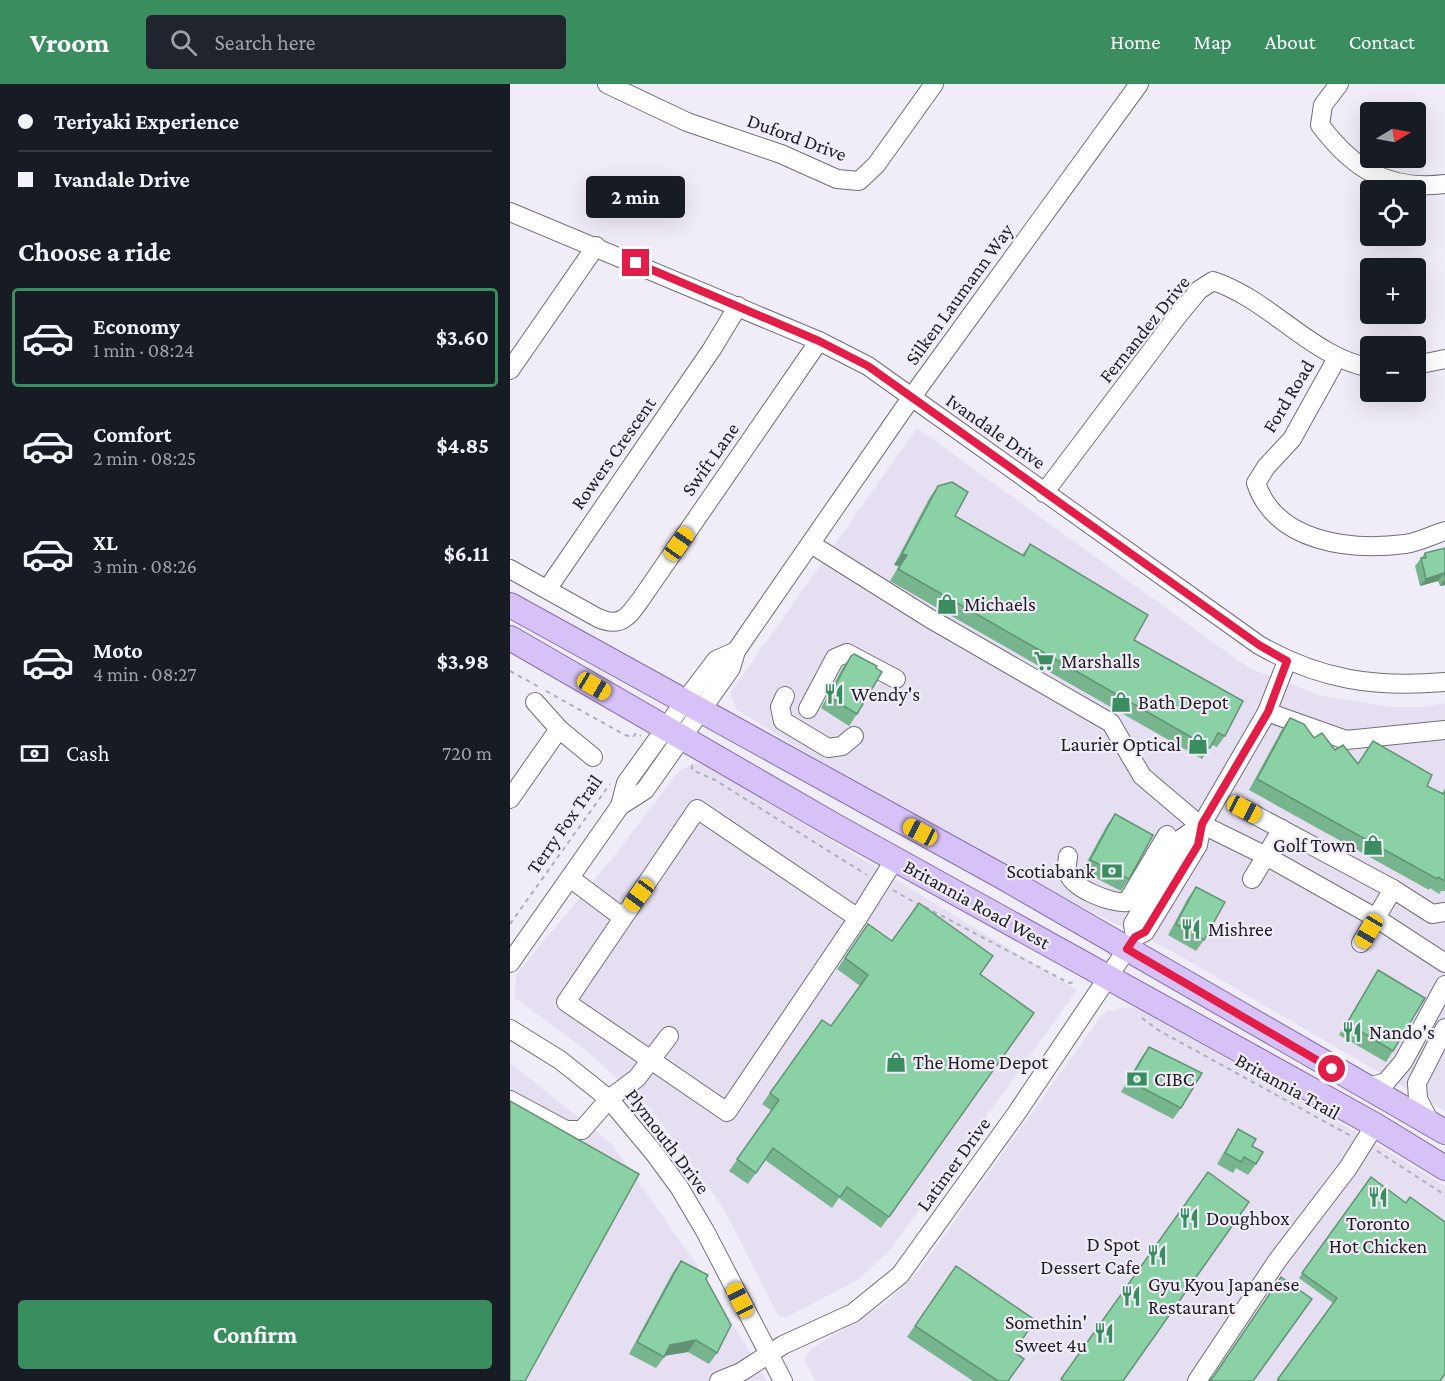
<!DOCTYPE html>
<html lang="en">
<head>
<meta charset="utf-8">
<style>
	:root { --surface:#171b24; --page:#20242c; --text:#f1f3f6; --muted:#9ea1a6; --line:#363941; --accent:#3a8d5f }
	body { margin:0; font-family:"Crimson Pro",serif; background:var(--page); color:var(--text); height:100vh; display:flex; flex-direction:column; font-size:22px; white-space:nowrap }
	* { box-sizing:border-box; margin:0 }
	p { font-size:20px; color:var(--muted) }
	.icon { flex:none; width:33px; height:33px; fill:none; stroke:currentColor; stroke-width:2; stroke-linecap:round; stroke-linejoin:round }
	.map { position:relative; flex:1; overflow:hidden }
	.details { display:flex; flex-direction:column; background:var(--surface); width:510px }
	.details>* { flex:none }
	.banner { display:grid; align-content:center; height:132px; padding:0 18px; background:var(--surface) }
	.needle { width:39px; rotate:80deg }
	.tools { position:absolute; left:850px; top:18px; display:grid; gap:12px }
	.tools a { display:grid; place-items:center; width:66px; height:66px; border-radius:6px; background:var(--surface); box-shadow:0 6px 24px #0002; font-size:30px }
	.end { position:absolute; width:27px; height:27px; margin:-14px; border:8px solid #e11d48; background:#fff; box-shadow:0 0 0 3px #fff }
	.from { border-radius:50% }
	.bubble { position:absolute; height:42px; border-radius:6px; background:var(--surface); box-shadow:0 6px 24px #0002; font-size:20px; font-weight:700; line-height:42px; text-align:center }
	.car { position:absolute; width:18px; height:36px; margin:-18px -9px; border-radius:8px; box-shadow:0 0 4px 2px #0007; background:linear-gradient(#f5c518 24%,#345 0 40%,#f5c518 0 76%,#345 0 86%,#f5c518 0) }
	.banner b { display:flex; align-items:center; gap:21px; height:57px; font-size:22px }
	.banner b+b { border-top:2px solid var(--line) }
	.banner i { width:15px; height:15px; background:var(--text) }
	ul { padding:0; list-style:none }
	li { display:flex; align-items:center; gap:18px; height:99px; margin:0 12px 9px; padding:0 6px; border:3px solid transparent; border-radius:6px }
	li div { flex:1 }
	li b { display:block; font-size:22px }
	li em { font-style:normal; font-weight:700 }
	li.current { border-color:var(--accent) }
	li>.icon { width:54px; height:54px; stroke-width:1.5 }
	h2 { padding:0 18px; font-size:27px; line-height:72px }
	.pay { display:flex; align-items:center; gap:15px; height:66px; padding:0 18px; font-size:22px }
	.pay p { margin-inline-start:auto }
	.primary-button { display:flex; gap:12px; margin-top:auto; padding:12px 18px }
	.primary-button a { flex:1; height:69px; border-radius:6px; background:var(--accent); color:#fff; font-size:24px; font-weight:700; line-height:69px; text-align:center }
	header { display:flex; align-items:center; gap:36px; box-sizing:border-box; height:84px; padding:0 30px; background:var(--accent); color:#fff }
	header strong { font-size:28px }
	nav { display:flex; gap:33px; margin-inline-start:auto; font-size:21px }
	.search { width:420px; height:54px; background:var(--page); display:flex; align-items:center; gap:15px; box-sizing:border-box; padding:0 21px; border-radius:6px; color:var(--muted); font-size:22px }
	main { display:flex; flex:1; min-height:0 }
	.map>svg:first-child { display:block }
	.built { fill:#e6dff2 }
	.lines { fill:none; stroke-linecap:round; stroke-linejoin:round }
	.minor-casing { stroke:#726e79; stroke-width:20 }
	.major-casing { stroke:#856ea8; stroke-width:26 }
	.path { stroke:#b1aeb8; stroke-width:2; stroke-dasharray:4.5 4.5; stroke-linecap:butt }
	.minor { stroke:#fff; stroke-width:18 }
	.major { stroke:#d6c2f6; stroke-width:24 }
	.wall { fill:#77b58e }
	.shaded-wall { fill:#619374 }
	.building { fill:#8ad2a5; stroke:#619374; stroke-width:1.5 }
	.route { stroke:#e11d48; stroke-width:8 }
	.labels { text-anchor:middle; stroke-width:4.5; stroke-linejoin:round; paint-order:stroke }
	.street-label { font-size:20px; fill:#201e22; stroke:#f0ecf8 }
	.poi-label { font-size:20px; fill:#201e22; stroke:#f0ecf8; text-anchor:start }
</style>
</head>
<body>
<header>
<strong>Vroom</strong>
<div class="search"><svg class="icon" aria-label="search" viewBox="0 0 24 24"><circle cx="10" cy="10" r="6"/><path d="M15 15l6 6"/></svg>Search here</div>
<nav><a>Home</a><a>Map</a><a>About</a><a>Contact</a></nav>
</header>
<main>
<section class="details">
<div class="banner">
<b><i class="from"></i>Teriyaki Experience</b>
<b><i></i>Ivandale Drive</b>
</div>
<h2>Choose a ride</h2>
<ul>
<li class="current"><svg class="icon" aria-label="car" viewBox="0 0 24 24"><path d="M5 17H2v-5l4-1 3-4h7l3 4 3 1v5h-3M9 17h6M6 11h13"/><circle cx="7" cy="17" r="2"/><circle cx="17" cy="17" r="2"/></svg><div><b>Economy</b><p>1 min · 08:24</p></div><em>$3.60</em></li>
<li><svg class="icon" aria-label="car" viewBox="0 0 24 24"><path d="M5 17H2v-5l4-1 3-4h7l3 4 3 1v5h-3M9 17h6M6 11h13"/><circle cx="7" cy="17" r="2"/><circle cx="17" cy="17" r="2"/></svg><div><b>Comfort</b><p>2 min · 08:25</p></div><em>$4.85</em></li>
<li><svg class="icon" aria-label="car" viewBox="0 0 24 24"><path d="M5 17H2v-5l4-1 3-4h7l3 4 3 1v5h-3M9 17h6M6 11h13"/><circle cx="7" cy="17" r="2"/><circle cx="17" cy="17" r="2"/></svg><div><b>XL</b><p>3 min · 08:26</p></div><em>$6.11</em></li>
<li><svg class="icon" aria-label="car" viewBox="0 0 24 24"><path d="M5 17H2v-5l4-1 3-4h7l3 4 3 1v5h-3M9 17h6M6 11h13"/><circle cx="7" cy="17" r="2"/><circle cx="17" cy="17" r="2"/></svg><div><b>Moto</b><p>4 min · 08:27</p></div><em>$3.98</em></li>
</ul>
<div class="pay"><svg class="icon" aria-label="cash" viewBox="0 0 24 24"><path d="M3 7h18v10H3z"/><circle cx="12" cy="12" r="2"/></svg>Cash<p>720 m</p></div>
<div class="primary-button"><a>Confirm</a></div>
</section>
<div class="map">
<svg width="935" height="1297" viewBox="0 0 935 1297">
	<rect width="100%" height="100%" fill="#f0ecf8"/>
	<g class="built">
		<polygon points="407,344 739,584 812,612 881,623 914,623 935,619 935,1027 660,866 445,762 226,625 220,609"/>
		<polygon points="184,679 202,684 567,906 381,1165 349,1195 275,1234 268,1231 212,1122 142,1026 76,966 5,914 6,891 104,772 168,688"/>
		<polygon points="619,923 629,925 827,1037 935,1102 935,1297 306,1297 294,1277 301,1265 375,1220 410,1185 589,935 598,925 601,927"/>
		<polygon points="0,979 102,1060 195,1193 257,1297 0,1297"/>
	</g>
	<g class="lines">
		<g class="minor-casing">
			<g id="minor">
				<polyline points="97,0 177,38 271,70 327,95 349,97 366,81 424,0"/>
				<path d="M829,0l-16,21 -3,20c33,44 68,66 125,59"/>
				<path d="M0,128l309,129 49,25 391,279c61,35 116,43 186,37"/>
				<path d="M827,274l-45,81 -26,28 -10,16c20,60 95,68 149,61 14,-2 27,-9 40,-13"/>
				<polyline points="906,281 935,275"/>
				<polyline points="0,286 86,162"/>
				<path d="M534,409l132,-175 23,-28 14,-9c58,19 98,76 158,87"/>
				<polyline points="301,460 419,534 601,639 632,692 685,737 756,772 866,834 935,879"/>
				<path d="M0,485l88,49c23,10 30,-1 43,-19l178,-258"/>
				<polyline points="38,504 202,265 228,222"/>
				<polyline points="777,577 757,628 836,656 935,646"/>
				<polyline points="275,612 270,623 273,637 318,664 332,662 344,652"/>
				<polyline points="25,618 49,645 83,673"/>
				<polyline points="298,625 325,574 337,569 386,595"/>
				<polyline points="0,715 49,645"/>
				<polyline points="110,722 135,706 221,584 226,567 401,314 629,0"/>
				<polygon points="187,725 348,834 217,1028 56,918"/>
				<polyline points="734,725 883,805 922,830 935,828"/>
				<path d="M558,772c0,4 -2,10 -1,14 3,18 44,34 60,32l40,-67"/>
				<polyline points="60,794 112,833"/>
				<polyline points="742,795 772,745"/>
				<polyline points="348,834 385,775"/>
				<polyline points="625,853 623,840 672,754 692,740"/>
				<polyline points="851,859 883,805"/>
				<polyline points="0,879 110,722 116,699 175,617 206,576 226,567"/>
				<polyline points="0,945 50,976 99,1015 144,1069 169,1103 195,1147 273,1297"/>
				<polyline points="855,1004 876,998 893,978 935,901"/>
				<polyline points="0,1016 56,1046 72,1046 99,1015 127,994 159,952"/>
				<polyline points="921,1040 908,1015 907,999 935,944"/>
				<polyline points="209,1297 231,1288 273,1261 343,1229 390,1191 506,1030 625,853 635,848 688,761 692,740 757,628"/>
				<polyline points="687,1297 767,1177 838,1084 865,1041"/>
			</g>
		</g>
		<g class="major-casing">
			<g id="major">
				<polyline points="0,521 491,792 935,1048"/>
				<polyline points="0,554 325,742 865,1041 935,1084"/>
			</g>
		</g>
		<g class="path">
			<polyline points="0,587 29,603"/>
			<polyline points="36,607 115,651 123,653 126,649 131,652"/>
			<polyline points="182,681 182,686 205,696 357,791"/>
			<polyline points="383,806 409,821"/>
			<polyline points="415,823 559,899 567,898"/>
			<polyline points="0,840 100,700"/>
			<polyline points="632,934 648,946 841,1052"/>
			<polyline points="867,1067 935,1111"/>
		</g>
		<use href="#minor" class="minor"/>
		<use href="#major" class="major"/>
	</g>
	<g class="wall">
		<polygon points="428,402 445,432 512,471 520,460 624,556 715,652 707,663 702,661 692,675 380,497 389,482 384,481 420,413"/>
		<polygon points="935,464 935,501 930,502 928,497 910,502 905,482 915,469"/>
		<polygon points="341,572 347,630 339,642 311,624 333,583"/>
		<polygon points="780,634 804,654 848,680 917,702 932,710 935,704 935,807 931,807 929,810 920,804 919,806 739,706 772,645"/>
		<polygon points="605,730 643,751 645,748 619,795 611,807 572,787 597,741"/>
		<polygon points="686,803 694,856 686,867 658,851 678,814"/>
		<polygon points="358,840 382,857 470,890 524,929 371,1144 329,1114 322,1124 255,1076 238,1100 219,1087 262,1027 252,1020 312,936 321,942 350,902 327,885"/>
		<polygon points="868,886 883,967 876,978 829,951 861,898"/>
		<polygon points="639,963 671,1024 663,1035 611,1008 631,974"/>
		<polygon points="728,1045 742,1062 746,1080 738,1091 726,1084 723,1089 707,1080 721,1056"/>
		<polygon points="861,1093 930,1297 766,1297 823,1219 789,1194"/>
		<polygon points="171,1177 196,1195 207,1269 199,1280 178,1268 155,1272 146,1284 119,1270 163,1188"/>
		<polygon points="446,1182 498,1297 463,1297 397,1253"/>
	</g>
	<g class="shaded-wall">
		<polygon points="392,470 397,471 389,482 384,481"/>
		<polygon points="934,489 928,497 910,502 916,495"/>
		<polygon points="935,495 935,501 930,502"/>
		<polygon points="186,1256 178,1268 152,1272 160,1261"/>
	</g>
	<g class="building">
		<polygon points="442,398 458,408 445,432 514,472 520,460 638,531 624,556 733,617 715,652 708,649 700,664 388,485 397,471 392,470 428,402"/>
		<polygon points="935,464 935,494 934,489 916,495 911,474 916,474 915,469"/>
		<polygon points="344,570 367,582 366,584 372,588 347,630 319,613 341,572"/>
		<polygon points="780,634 794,640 804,654 812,649 825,666 833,661 848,680 863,657 922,691 917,702 933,710 935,707 935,797 928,793 927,795 747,695"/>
		<polygon points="605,730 643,751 619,795 580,776"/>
		<polygon points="686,803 715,818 694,856 666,840"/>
		<polygon points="409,819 483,872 470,890 524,929 379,1133 337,1103 330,1113 263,1064 246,1089 227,1075 269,1016 260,1009 312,936 321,942 358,891 335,874 358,840 382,857"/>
		<polygon points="868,886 915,914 883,967 837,939"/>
		<polygon points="639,963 692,989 671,1024 619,997"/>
		<polygon points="0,1017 129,1090 15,1297 0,1297"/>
		<polygon points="728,1045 746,1055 742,1062 753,1068 746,1080 734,1073 731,1078 715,1069"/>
		<polygon points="698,1088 739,1118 613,1297 554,1297 551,1295"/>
		<polygon points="861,1093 896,1119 900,1113 935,1138 935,1290 930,1297 770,1297 768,1295 827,1214 792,1189"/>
		<polygon points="171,1177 198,1191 196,1195 221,1241 207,1269 186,1256 160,1261 154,1273 127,1258"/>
		<polygon points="446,1182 525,1236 504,1268 514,1275 498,1297 488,1297 405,1242"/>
		<polygon points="771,1193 802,1215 743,1297 699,1297 704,1292"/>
	</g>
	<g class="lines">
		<polyline class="route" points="126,179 309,257 358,282 749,561 777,577 758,628 692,740 688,761 635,848 625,853 617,865 822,985"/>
	</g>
	<defs>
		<g id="shop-bare" transform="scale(1.62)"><path d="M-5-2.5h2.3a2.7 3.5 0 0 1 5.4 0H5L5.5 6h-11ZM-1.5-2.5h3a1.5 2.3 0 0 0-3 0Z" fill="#3a8d5f" stroke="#f0ecf8" stroke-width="2.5" paint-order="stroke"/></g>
		<g id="supermarket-bare" transform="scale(1.62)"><path d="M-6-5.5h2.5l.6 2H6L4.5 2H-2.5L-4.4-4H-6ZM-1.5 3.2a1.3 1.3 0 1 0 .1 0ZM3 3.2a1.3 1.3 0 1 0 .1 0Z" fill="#3a8d5f" stroke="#f0ecf8" stroke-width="2.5" paint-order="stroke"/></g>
		<g id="restaurant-bare" transform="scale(1.62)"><path d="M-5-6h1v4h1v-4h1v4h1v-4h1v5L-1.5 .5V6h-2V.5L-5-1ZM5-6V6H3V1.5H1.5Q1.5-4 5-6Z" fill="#3a8d5f" stroke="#f0ecf8" stroke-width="2.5" paint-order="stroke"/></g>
		<g id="bank-bare" transform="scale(1.62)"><path d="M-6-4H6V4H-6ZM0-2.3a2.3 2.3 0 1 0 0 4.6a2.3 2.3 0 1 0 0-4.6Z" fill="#3a8d5f" stroke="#f0ecf8" stroke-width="2.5" paint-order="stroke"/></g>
	</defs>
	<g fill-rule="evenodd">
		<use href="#shop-bare" x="437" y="520"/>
		<use href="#supermarket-bare" x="534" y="577"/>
		<use href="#restaurant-bare" x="324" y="610"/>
		<use href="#shop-bare" x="611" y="618"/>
		<use href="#shop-bare" x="688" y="660"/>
		<use href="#shop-bare" x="863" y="761"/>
		<use href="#bank-bare" x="602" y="787"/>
		<use href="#restaurant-bare" x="681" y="845"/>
		<use href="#restaurant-bare" x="842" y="948"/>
		<use href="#shop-bare" x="386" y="978"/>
		<use href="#bank-bare" x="627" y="995"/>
		<use href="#restaurant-bare" x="868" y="1113"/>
		<use href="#restaurant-bare" x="679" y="1134"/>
		<use href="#restaurant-bare" x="647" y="1171"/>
		<use href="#restaurant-bare" x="621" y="1212"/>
		<use href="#restaurant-bare" x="594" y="1249"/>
	</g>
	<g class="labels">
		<g class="street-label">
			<text transform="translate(287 53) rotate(20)" y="7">Duford Drive</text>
			<text transform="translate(449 210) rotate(-54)" y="7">Silken Laumann Way</text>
			<text transform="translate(634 245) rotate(-51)" y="7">Fernandez Drive</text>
			<text transform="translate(778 312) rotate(-59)" y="7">Ford Road</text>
			<text transform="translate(486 347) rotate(35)" y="7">Ivandale Drive</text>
			<text transform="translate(103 369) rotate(-55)" y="7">Rowers Crescent</text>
			<text transform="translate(200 375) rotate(-55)" y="7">Swift Lane</text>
			<text transform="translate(54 740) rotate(-55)" y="7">Terry Fox Trail</text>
			<text transform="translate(467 820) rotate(29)" y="7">Britannia Road West</text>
			<text transform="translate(778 1002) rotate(29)" y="7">Britannia Trail</text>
			<text transform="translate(158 1057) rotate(53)" y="7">Plymouth Drive</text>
			<text transform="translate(443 1080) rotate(-54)" y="7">Latimer Drive</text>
		</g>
		<g class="poi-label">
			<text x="454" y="527">Michaels</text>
			<text x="551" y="584">Marshalls</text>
			<text x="341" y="617">Wendy's</text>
			<text x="628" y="625">Bath Depot</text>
			<text x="671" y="667" text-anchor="end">Laurier Optical</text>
			<text x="846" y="768" text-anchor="end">Golf Town</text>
			<text x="585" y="794" text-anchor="end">Scotiabank</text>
			<text x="698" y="852">Mishree</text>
			<text x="859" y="955">Nando's</text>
			<text x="403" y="985">The Home Depot</text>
			<text x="644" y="1002">CIBC</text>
			<text x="696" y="1141">Doughbox</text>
			<text x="868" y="1146" text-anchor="middle">Toronto<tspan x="868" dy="23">Hot Chicken</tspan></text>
			<text x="630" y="1167" text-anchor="end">D Spot<tspan x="630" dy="23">Dessert Cafe</tspan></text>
			<text x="638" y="1207">Gyu Kyou Japanese<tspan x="638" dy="23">Restaurant</tspan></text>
			<text x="577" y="1245" text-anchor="end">Somethin'<tspan x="577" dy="23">Sweet 4u</tspan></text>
		</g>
	</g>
</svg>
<div class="tools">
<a><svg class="needle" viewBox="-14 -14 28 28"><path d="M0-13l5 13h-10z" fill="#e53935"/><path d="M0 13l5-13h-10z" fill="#9ea1a6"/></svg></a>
<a><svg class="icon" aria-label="locate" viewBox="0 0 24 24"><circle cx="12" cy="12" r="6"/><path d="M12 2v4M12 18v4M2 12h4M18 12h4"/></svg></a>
<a>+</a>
<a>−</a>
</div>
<i class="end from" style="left:822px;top:985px"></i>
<i class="end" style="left:126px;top:179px"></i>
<div class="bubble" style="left:76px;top:92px;width:99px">2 min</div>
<i class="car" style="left:169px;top:460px;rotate:35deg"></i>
<i class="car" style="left:84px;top:602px;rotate:120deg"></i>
<i class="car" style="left:734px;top:725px;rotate:118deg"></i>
<i class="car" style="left:410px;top:748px;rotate:298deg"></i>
<i class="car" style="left:129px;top:811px;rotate:217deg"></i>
<i class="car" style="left:859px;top:847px;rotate:210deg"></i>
<i class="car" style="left:230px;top:1216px;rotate:333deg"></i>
</div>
</main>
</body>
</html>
